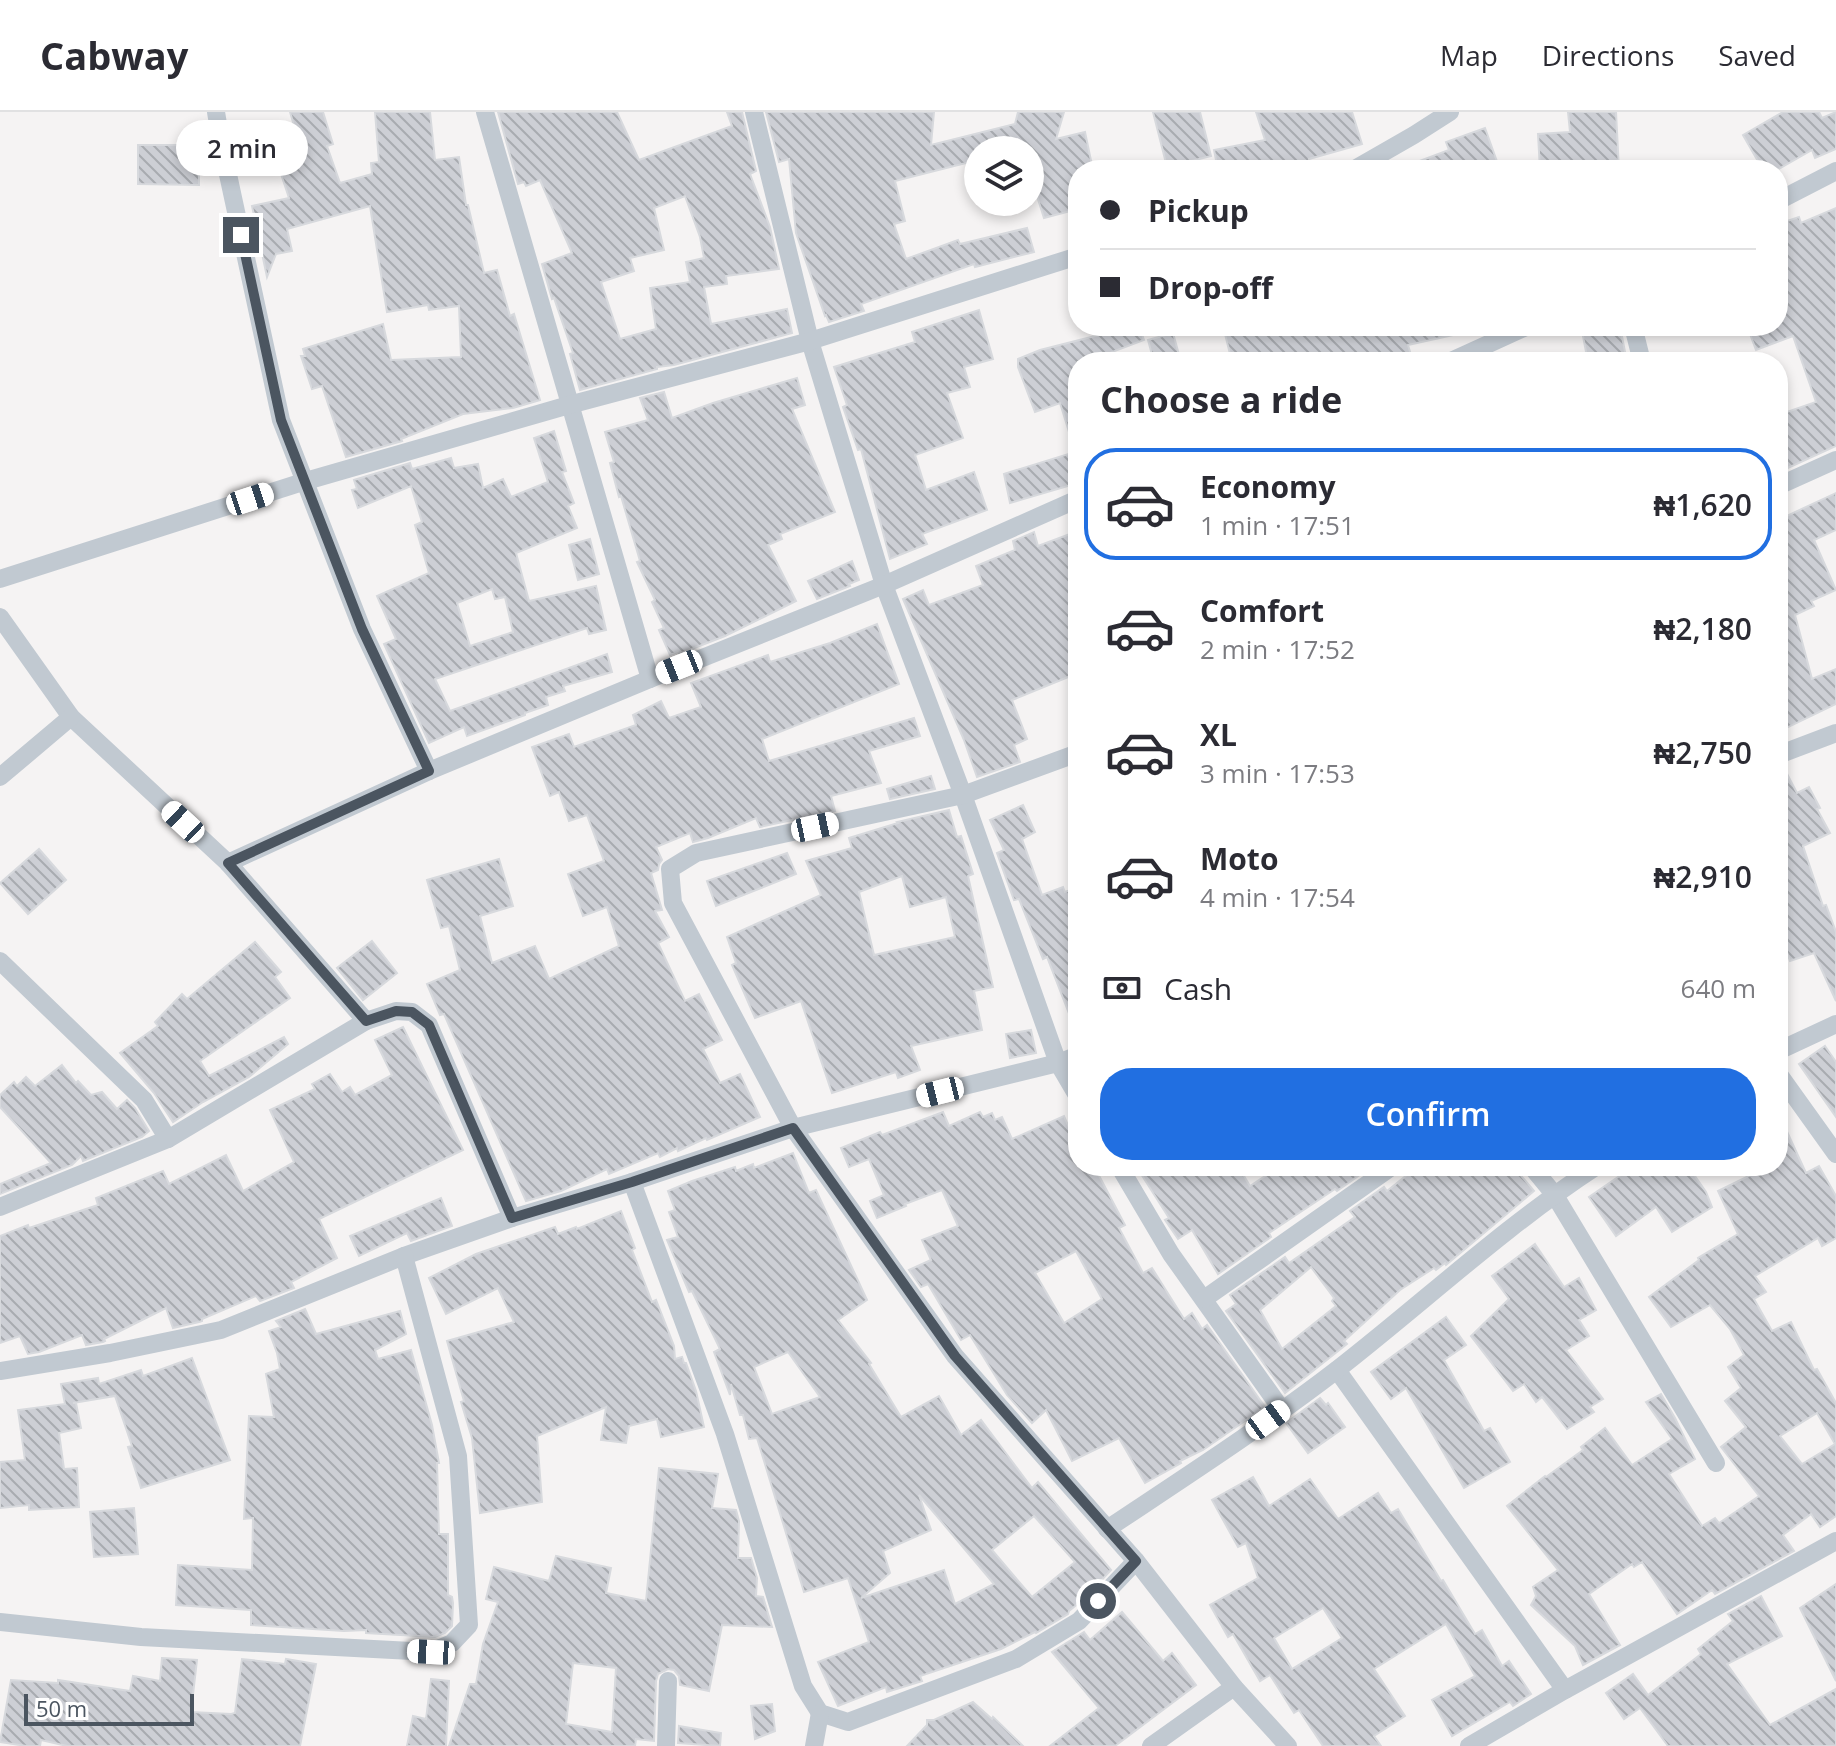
<!DOCTYPE html>
<html lang="en">
<head>
<meta charset="utf-8">
<style>
	:root { --surface:#fff; --page:#f2f2f3; --text:#2b2b33; --muted:#7c7c81; --line:#e1e1e2; --accent:#216fe1 }
	body { margin:0; font-family:"Open Sans",sans-serif; background:var(--page); color:var(--text); height:100vh; display:flex; flex-direction:column; font-size:30px; white-space:nowrap }
	* { box-sizing:border-box; margin:0 }
	p { font-size:26px; color:var(--muted) }
	.icon { flex:none; width:44px; height:44px; fill:none; stroke:currentColor; stroke-width:2; stroke-linecap:round; stroke-linejoin:round }
	.map { position:relative; flex:1; overflow:hidden }
	.sheet { position:absolute; left:1068px; top:240px; width:720px; height:824px; display:flex; flex-direction:column; background:var(--surface); border-radius:32px; box-shadow:0 4px 12px #0003 }
	.sheet>* { flex:none }
	.guide { position:absolute; left:1068px; top:48px; width:720px; height:176px; border-radius:32px; box-shadow:0 4px 12px #0003; display:grid; align-content:center; height:176px; padding:0 32px; background:var(--surface) }
	.tools { position:absolute; left:964px; top:24px; display:grid; gap:16px }
	.tools a { display:grid; place-items:center; width:80px; height:80px; border-radius:50%; background:var(--surface); box-shadow:0 4px 12px #0003; font-size:40px }
	.scale { position:absolute; left:24px; bottom:20px; width:170px; box-sizing:border-box; padding-left:8px; border:4px solid #4b5560; border-top:0; font-size:22px; line-height:28px; white-space:nowrap; color:#4b5560; -webkit-text-stroke:6px #fff; paint-order:stroke }
	.end { position:absolute; width:36px; height:36px; margin:-18px; border:10px solid #4b5560; background:#fff; box-shadow:0 0 0 4px #fff }
	.from { border-radius:50% }
	.bubble { position:absolute; height:56px; border-radius:28px; background:var(--surface); box-shadow:0 4px 12px #0003; font-size:26px; font-weight:600; line-height:56px; text-align:center }
	.car { position:absolute; width:24px; height:48px; margin:-24px -12px; border-radius:10px; box-shadow:0 0 6px 2px #0007; background:linear-gradient(#fff 24%,#345 0 40%,#fff 0 76%,#345 0 86%,#fff 0) }
	.guide b { display:flex; align-items:center; gap:28px; height:76px; font-size:30px }
	.guide b+b { border-top:2px solid var(--line) }
	.guide i { width:20px; height:20px; background:var(--text) }
	ul { padding:0; list-style:none }
	li { display:flex; align-items:center; gap:24px; height:112px; margin:0 16px 12px; padding:0 16px; border:4px solid transparent; border-radius:32px }
	li div { flex:1 }
	li b { display:block; font-size:30px }
	li em { font-style:normal; font-weight:600 }
	li.active { border-color:var(--accent) }
	li>.icon { width:72px; height:72px; stroke-width:1.5 }
	h2 { padding:0 32px; font-size:36px; line-height:96px }
	.pay { display:flex; align-items:center; gap:20px; height:88px; padding:0 32px; font-size:30px }
	.pay p { margin-inline-start:auto }
	.button { display:flex; gap:16px; margin-top:auto; padding:16px 32px }
	.button a { flex:1; height:92px; border-radius:32px; background:var(--accent); color:#fff; font-size:32px; font-weight:600; line-height:92px; text-align:center }
	header { display:flex; align-items:center; gap:48px; box-sizing:border-box; height:112px; padding:0 40px; background:var(--surface); border-bottom:2px solid var(--line) }
	header strong { font-size:38px }
	nav { display:flex; gap:44px; margin-inline-start:auto; font-size:28px }
	.map>svg:first-child { display:block }
	.building { fill:url(#building-back-hatch); stroke:#d7d9dd; stroke-width:2; fill-rule:evenodd }
	.lines { fill:none; stroke-linecap:round; stroke-linejoin:round }
	.street { stroke:#c1c9d1; stroke-width:18 }
	.route { stroke:#4b5560; stroke-width:10 }
</style>
</head>
<body>
<header>
<strong>Cabway</strong>
<nav><a>Map</a><a>Directions</a><a>Saved</a></nav>
</header>
<div class="map">
<svg width="1836" height="1634" viewBox="0 0 1836 1634">
	<defs>
		<pattern id="building-back-hatch" width="6" height="6" patternUnits="userSpaceOnUse" patternTransform="scale(2)"><rect width="6" height="6" fill="#cdcfd5"/><path d="M-1 5l2 2M0 0l6 6M5-1l2 2" fill="none" stroke="#a8abb0"/></pattern>
	</defs>
	<rect width="100%" height="100%" fill="#f5f3f3"/>
	<g class="building">
		<polygon points="290,0 323,0 333,32 327,34 340,71 372,62 371,51 379,50 375,0 430,0 435,48 459,45 466,93 468,93 484,161 497,158 510,204 514,202 540,288 513,296 463,302 401,327 402,329 346,345 322,274 312,277 301,244 305,244 303,237 383,212 391,248 461,245 459,194 429,198 428,193 387,200 370,94 287,117 292,139 276,142 267,165 252,94 289,86 279,56 285,54 279,33 298,27"/>
		<path d="M498,0h119l22,48 93,-34 -5,-14h15l14,59 -6,3 20,53 9,42 -53,7 1,8 -23,3 7,37 76,-15 5,24 -118,32 -17,2v2l-77,21 -10,-36 3,-1 -19,-55 -2,1 -10,-35 30,-11 -32,-73 -14,6 -2,-4 -6,2zM685,84l15,41 4,21 -18,4 4,20 -40,6 6,41 -36,10 -19,-57 33,-11 -4,-13 34,-8 -10,-42z"/>
		<polygon points="766,0 934,0 931,33 1015,12 1018,0 1064,0 1056,27 1085,20 1093,58 1078,58 1078,97 1044,106 1035,78 1030,79 1030,38 978,38 978,48 895,69 905,109 894,112 906,147 958,128 960,132 1027,116 1034,140 975,155 974,152 861,192 864,199 829,210 826,203 825,204 796,121 789,47 779,50"/>
		<polygon points="1153,0 1200,0 1211,44 1167,55"/>
		<polygon points="1256,0 1352,0 1362,32 1309,47 1310,50 1283,58 1218,58 1214,38 1265,28"/>
		<polygon points="1568,0 1616,0 1619,58 1540,58 1538,22 1570,20"/>
		<polygon points="1783,0 1819,0 1822,6 1836,0 1836,37 1815,46 1812,38 1777,58 1763,58 1743,23"/>
		<polygon points="1485,16 1500,58 1401,58 1401,56 1449,38 1446,30"/>
		<polygon points="138,33 199,33 199,73 138,72"/>
		<polygon points="1836,96 1836,334 1788,356 1787,354 1778,358 1778,303 1816,290 1793,224 1756,238 1747,214 1778,214 1778,112 1799,105 1801,111"/>
		<polygon points="979,198 993,247 964,255 970,275 947,281 963,326 915,343 926,378 974,360 987,398 922,422 927,432 890,447 861,337 858,338 843,295 847,293 834,255 915,230 912,220"/>
		<polygon points="1096,214 1139,214 1144,228 1096,246 1097,250 1078,250 1078,336 1074,336 1060,291 1035,300 1018,255 1018,247 1040,238 1099,223"/>
		<polygon points="1223,214 1458,214 1458,222 1408,233 1411,243 1389,250 1232,250"/>
		<polygon points="1611,214 1620,214 1627,250 1588,250 1582,219"/>
		<polygon points="1173,221 1181,250 1154,250 1148,228"/>
		<polygon points="797,266 805,293 792,297 835,400 780,422 782,427 768,433 796,489 725,524 679,542 678,540 670,543 659,518 664,516 652,490 655,488 637,450 640,449 621,384 619,385 610,351 614,350 605,320 648,308 640,286 664,280 672,306 713,291"/>
		<path d="M554,319l12,40 -4,1 12,31 -6,3 9,22 -61,25 13,48 67,-15 10,44 -17,4 -2,-6 -152,51 15,32 157,-57 5,18 -49,14 2,5 -19,6 2,8 -23,8v2l-58,21 -3,-9 -35,16 -45,-99 12,-5 -19,-43 52,-23 -14,-48 7,-3 -11,-36 -53,22 -6,-18 5,-1 -3,-9 56,-17 2,6 39,-11 3,10 24,-4 5,24 20,-9 8,18 37,-15 -14,-44zM492,477l3,10 10,-2 8,35 -43,14 -13,-43z"/>
		<polygon points="1078,339 1078,371 1010,391 1004,362"/>
		<polygon points="1836,381 1836,418 1814,428 1836,478 1811,489 1814,494 1795,503 1812,567 1836,557 1836,592 1778,620 1778,408"/>
		<polygon points="1078,419 1078,561 1012,588 1027,627 1014,633 1020,650 977,665 964,628 903,487 923,478 929,493 983,473 976,454 1015,438 1013,429 1034,420 1038,434"/>
		<polygon points="590,427 599,462 578,468 569,433"/>
		<polygon points="852,449 859,468 849,472 850,474 817,487 808,469"/>
		<polygon points="877,512 899,572 762,627 769,649 914,606 920,624 869,639 881,671 831,684 835,699 760,715 756,706 708,726 693,730 690,721 656,735 662,748 659,752 658,758 651,761 662,798 655,799 669,825 658,831 685,889 699,882 722,928 703,937 720,971 740,962 760,1005 707,1028 706,1026 678,1039 677,1036 660,1045 658,1041 609,1062 607,1057 561,1079 526,1089 444,902 440,903 427,872 460,858 449,814 441,816 427,768 499,747 513,794 480,804 492,851 535,834 549,867 619,834 607,795 583,804 568,762 604,749 587,703 569,709 559,680 550,684 532,635 569,622 574,635 636,613 633,603 661,589 669,606 701,595 691,571 768,543 770,550 830,531"/>
		<polygon points="1783,654 1797,681 1809,675 1820,696 1817,697 1830,721 1803,734 1823,794 1826,793 1836,820 1836,889 1814,841 1790,849 1778,814 1778,655"/>
		<polygon points="931,664 935,677 890,687 887,677"/>
		<polygon points="1023,693 1035,720 1022,727 1042,783 1063,775 1065,780 1078,775 1078,922 1077,922 1047,845 1043,847 1019,787 1014,788 997,741 1004,738 990,708"/>
		<path d="M949,698l8,27 4,-1 12,38 -5,2 25,111 -19,4 8,39 -71,16 9,24 -22,8 -2,-6 -64,21 -31,-92 -46,17 -23,-53 4,-2 -9,-26 94,-42 -15,-34 46,-13 -3,-10 49,-15 -1,-1zM902,764l8,31 36,-10 9,40 -81,18 -15,-63z"/>
		<polygon points="39,737 66,768 28,802 0,771"/>
		<polygon points="787,741 796,762 716,794 707,769"/>
		<polygon points="372,829 397,861 363,888 337,856"/>
		<polygon points="255,830 281,860 275,865 290,886 200,949 209,964 284,925 288,932 249,965 203,990 173,1010 154,981 120,941 158,914 155,910 182,882 187,887"/>
		<polygon points="403,915 463,1038 319,1107 337,1146 291,1170 294,1176 260,1189 256,1184 202,1207 202,1209 199,1210 173,1216 166,1196 104,1227 105,1229 103,1230 86,1233 82,1223 39,1240 28,1242 20,1224 0,1231 0,1124 28,1113 29,1116 98,1093 96,1086 163,1059 169,1072 226,1043 243,1079 294,1050 270,998 315,977 312,972 330,962 342,980 350,975 355,983 392,963 375,928"/>
		<polygon points="1031,918 1036,941 1010,946 1006,922"/>
		<polygon points="1825,934 1836,950 1836,1005 1799,952"/>
		<polygon points="62,953 76,971 78,969 91,983 102,980 117,997 127,988 135,996 149,1019 142,1025 83,1049 81,1044 72,1053 0,1082 0,1072 51,1051 0,995 0,983 14,970 17,974 26,965 35,974"/>
		<path d="M943,1000l6,14 31,-14 3,5 9,-4 3,7 7,-3 10,22 52,-23 14,32v18h16l31,59 -6,3 24,45 9,-5 32,51 8,-6 10,16 5,-4 58,82 -62,43 -23,11 1,2 -36,20 -26,-45 -47,23 -26,-51 -14,13 -25,-28 -37,-60 -9,5 -33,-56 -7,3 -12,-17 22,-10 -9,-20 36,-14 -16,-36 -37,14 1,2 -29,12 -7,-17 14,-6 -15,-36 -20,8 -8,-19 39,-16 2,3zM1076,1139l26,48 -38,24 -29,-50z"/>
		<path d="M1778,1000l28,61 13,-7 17,30v42l-14,8 -4,-8 -63,38 11,16 -12,7 18,32 19,-9 23,48 3,-1 19,34v113l-16,11 -9,-13 -28,21 11,16 -79,43 -3,-4 -35,24 -35,-52 -8,5 -2,-3 -43,30 31,51 -37,20 -8,-19 -44,-41 5,-9 -3,-9 25,-17 -51,-64 38,-30 1,1 37,-27 -2,-3 24,-19 27,37 40,-26 -26,-37 15,-8 14,24 20,41 -26,15 33,52 13,-8 4,5 40,-27 -38,-49 25,-20 -21,-26 16,-13 -13,-21 16,-12 -14,-26 -20,-24 -39,22 -22,-30 50,-37 -1,-2 40,-24 -20,-43 51,-25h9zM1817,1301l18,31 -33,20 -22,-28z"/>
		<path d="M793,1041l16,40 7,-3 51,110 -29,20 33,43 -2,1 32,53 38,-21 22,39 20,-15 51,68 6,-6 73,88 -26,28 -16,13 -1,3 -32,19 -1,-1 -34,17 -81,27 2,5 -35,11 -1,-5 -48,19 -20,-44 51,-20 -21,-64 -44,14 -47,-154 -8,1 -6,-24h-3l-9,-31 -1,11 -16,-43 6,-3 -28,-58 -3,1 -22,-52 11,-3 -9,-25 6,-2 -7,-19 24,-10 43,-14 1,4 17,-7 1,4zM788,1240l32,45 -48,17 -18,-47zM919,1383l75,89 -39,20 -11,-34 -83,28 29,-25 -7,-22 48,-21zM1034,1404l41,46 -43,35 -40,-47z"/>
		<polygon points="1136,1054 1238,1054 1250,1074 1280,1054 1371,1055 1337,1079 1335,1077 1269,1121 1271,1125 1218,1162 1192,1118 1178,1127 1165,1108 1169,1106"/>
		<path d="M1418,1054h95l21,25 -88,74 -1,-2 -9,7 -2,-2 -34,22 -56,51 3,3 -62,49 -59,-82 10,-7 -6,-9 55,-38 4,6 66,-46 -5,-6 34,-24 3,4zM1311,1155l23,31 -2,3 4,5 -54,43 -22,-39z"/>
		<polygon points="1634,1054 1688,1054 1706,1080 1712,1095 1672,1120 1656,1095 1616,1124 1589,1085"/>
		<polygon points="441,1086 452,1114 411,1129 407,1121 359,1144 350,1124"/>
		<polygon points="621,1099 635,1136 632,1138 652,1190 656,1188 674,1234 675,1247 682,1245 684,1251 686,1251 696,1279 704,1315 661,1325 657,1307 629,1314 626,1331 601,1328 606,1295 537,1324 542,1390 480,1401 472,1326 461,1290 464,1289 447,1229 514,1210 498,1176 446,1202 429,1166 476,1142 555,1115 558,1122 576,1115 577,1117"/>
		<polygon points="1535,1132 1564,1175 1579,1166 1596,1198 1579,1208 1589,1224 1566,1238 1603,1287 1590,1295 1594,1300 1567,1317 1542,1285 1536,1290 1524,1272 1513,1279 1471,1224 1509,1187 1492,1164"/>
		<polygon points="305,1197 316,1222 400,1199 406,1222 375,1238 378,1247 411,1238 432,1313 439,1351 437,1351 439,1422 448,1422 448,1483 452,1485 453,1491 452,1514 445,1521 435,1525 366,1521 366,1518 344,1519 251,1513 251,1498 176,1493 178,1453 252,1458 253,1406 244,1407 249,1304 274,1305 266,1262 280,1257 277,1241 269,1219 281,1215 276,1209"/>
		<polygon points="1446,1205 1466,1233 1444,1248 1484,1319 1490,1316 1510,1350 1464,1376 1406,1276 1391,1287 1371,1260"/>
		<polygon points="192,1246 230,1348 141,1376 128,1335 132,1334 115,1284 73,1291 76,1291 81,1316 59,1321 64,1357 77,1356 79,1395 29,1398 29,1393 0,1396 0,1350 25,1348 18,1298 65,1292 61,1272 98,1266 99,1272 141,1258 143,1264"/>
		<polygon points="1320,1286 1326,1293 1328,1291 1345,1315 1308,1341 1286,1311"/>
		<path d="M659,1356l59,6 -6,34 24,2 3,11 -1,37h13l6,20 -1,18 7,1 9,30 -50,-2 -13,66 -29,-6 -1,-9 -5,-6 -6,-1 -10,5 -2,7 -2,60 -18,-2 -1,7h-186l21,-62h6l7,-40 15,-42 -12,-3 8,-32 55,14 7,-25 55,12 -5,25 40,8zM573,1551l43,5 -4,64 -46,-8z"/>
		<path d="M1253,1365l16,29 41,-27 28,40 40,-26 13,20 7,-4 43,72 2,-1 32,54 7,-4 20,36 7,-5 22,33 -18,12 -3,-4 -58,34 -20,-36 43,-24 -29,-52 -72,45 31,47 -31,20 7,10h-58l-24,-36 -5,3 -24,-38 -10,6 -27,-47 -5,3 -18,-32 48,-27 -12,-35 -8,4 -26,-47zM1323,1496l19,30 -50,31 -18,-31z"/>
		<polygon points="134,1396 138,1442 94,1445 90,1400"/>
		<polygon points="1836,1472 1836,1569 1800,1496"/>
		<polygon points="1761,1484 1782,1524 1727,1552 1770,1613 1836,1577 1836,1634 1668,1634 1640,1596 1624,1607 1606,1581 1633,1562 1648,1583 1701,1542 1698,1537 1733,1509 1728,1502"/>
		<polygon points="1122,1500 1163,1549 1172,1541 1196,1573 1115,1634 1050,1634 1099,1596 1052,1540 1084,1520 1090,1528"/>
		<polygon points="162,1546 197,1548 191,1600 231,1602 235,1601 242,1547 285,1552 286,1547 316,1552 300,1634 67,1634 41,1628 40,1634 26,1634 0,1630 11,1568 58,1571 58,1568 130,1579 133,1564 160,1569"/>
		<polygon points="431,1567 449,1569 446,1634 407,1634 413,1604 426,1607"/>
		<polygon points="973,1590 992,1607 993,1605 1023,1634 907,1634 927,1613 927,1608 934,1608"/>
		<polygon points="772,1592 775,1619 755,1627 751,1594"/>
		<polygon points="679,1614 721,1621 720,1634 678,1631"/>
	</g>
	<g class="lines">
		<g class="street">
			<polyline points="216,0 221,30 281,308 362,517 429,659"/>
			<polyline points="485,0 650,567"/>
			<polyline points="754,0 810,229 884,473 963,683 1058,951 1078,985"/>
			<polyline points="1353,58 1414,23 1450,0"/>
			<polyline points="1778,89 1836,59"/>
			<polyline points="1633,214 1642,250"/>
			<polyline points="1449,250 1528,214"/>
			<polyline points="1778,374 1836,348"/>
			<polyline points="0,467 306,369 569,293 810,229 1078,144"/>
			<polyline points="0,505 71,605 228,751 366,909"/>
			<polyline points="1078,641 963,683 696,741 670,757 673,791 793,1016 955,1244 1136,1449 1234,1575 1288,1634"/>
			<polyline points="1778,643 1836,621"/>
			<polyline points="0,665 71,605"/>
			<polyline points="228,751 429,659 650,567 884,473 1078,387"/>
			<polyline points="0,849 144,988 168,1027"/>
			<polyline points="1778,939 1836,912"/>
			<polyline points="1778,961 1836,1042"/>
			<polyline points="1119,1054 1171,1142 1282,1298"/>
			<polyline points="1531,1054 1554,1082 1716,1351"/>
			<polyline points="632,1070 725,1322 803,1574 820,1601 848,1610 1016,1547 1079,1509 1136,1449"/>
			<polyline points="0,1095 168,1027 366,909 396,899 412,900 429,913 512,1106"/>
			<polyline points="1204,1187 1393,1054"/>
			<polyline points="1337,1258 1565,1578"/>
			<polyline points="0,1259 110,1241 221,1218 404,1144 512,1106 632,1070 793,1016 1058,951 1078,943"/>
			<path d="M1107,1417c78,-52 157,-103 231,-160 86,-67 167,-143 259,-203"/>
			<polyline points="0,1510 141,1525 431,1540 452,1531 469,1513 458,1344 404,1144"/>
			<polyline points="666,1634 668,1569"/>
			<polyline points="814,1634 820,1601"/>
			<polyline points="1151,1634 1234,1575"/>
			<polyline points="1469,1634 1565,1578 1836,1429"/>
		</g>
	</g>
	<g class="lines">
		<polyline class="route" points="241,123 281,308 362,517 429,659 228,751 366,909 396,899 412,900 429,913 512,1106 632,1070 793,1016 955,1244 1136,1449 1098,1489"/>
	</g>
</svg>
<div class="tools">
<a><svg class="icon" aria-label="layers" viewBox="0 0 24 24"><path d="M12 4l9 5-9 5-9-5zM3 14l9 5 9-5"/></svg></a>
</div>
<div class="scale">50 m</div>
<i class="end from" style="left:1098px;top:1489px"></i>
<i class="end" style="left:241px;top:123px"></i>
<div class="bubble" style="left:176px;top:8px;width:132px">2 min</div>
<i class="car" style="left:250px;top:387px;rotate:72deg"></i>
<i class="car" style="left:679px;top:555px;rotate:248deg"></i>
<i class="car" style="left:183px;top:710px;rotate:313deg"></i>
<i class="car" style="left:815px;top:715px;rotate:78deg"></i>
<i class="car" style="left:940px;top:980px;rotate:256deg"></i>
<i class="car" style="left:1268px;top:1308px;rotate:54deg"></i>
<i class="car" style="left:431px;top:1540px;rotate:273deg"></i>
<div class="guide">
<b><i class="from"></i>Pickup</b>
<b><i></i>Drop-off</b>
</div>
<section class="sheet">
<h2>Choose a ride</h2>
<ul>
<li class="active"><svg class="icon" aria-label="car" viewBox="0 0 24 24"><path d="M5 17H2v-5l4-1 3-4h7l3 4 3 1v5h-3M9 17h6M6 11h13"/><circle cx="7" cy="17" r="2"/><circle cx="17" cy="17" r="2"/></svg><div><b>Economy</b><p>1 min · 17:51</p></div><em>₦1,620</em></li>
<li><svg class="icon" aria-label="car" viewBox="0 0 24 24"><path d="M5 17H2v-5l4-1 3-4h7l3 4 3 1v5h-3M9 17h6M6 11h13"/><circle cx="7" cy="17" r="2"/><circle cx="17" cy="17" r="2"/></svg><div><b>Comfort</b><p>2 min · 17:52</p></div><em>₦2,180</em></li>
<li><svg class="icon" aria-label="car" viewBox="0 0 24 24"><path d="M5 17H2v-5l4-1 3-4h7l3 4 3 1v5h-3M9 17h6M6 11h13"/><circle cx="7" cy="17" r="2"/><circle cx="17" cy="17" r="2"/></svg><div><b>XL</b><p>3 min · 17:53</p></div><em>₦2,750</em></li>
<li><svg class="icon" aria-label="car" viewBox="0 0 24 24"><path d="M5 17H2v-5l4-1 3-4h7l3 4 3 1v5h-3M9 17h6M6 11h13"/><circle cx="7" cy="17" r="2"/><circle cx="17" cy="17" r="2"/></svg><div><b>Moto</b><p>4 min · 17:54</p></div><em>₦2,910</em></li>
</ul>
<div class="pay"><svg class="icon" aria-label="cash" viewBox="0 0 24 24"><path d="M3 7h18v10H3z"/><circle cx="12" cy="12" r="2"/></svg>Cash<p>640 m</p></div>
<div class="button"><a>Confirm</a></div>
</section>
</div>
</body>
</html>
